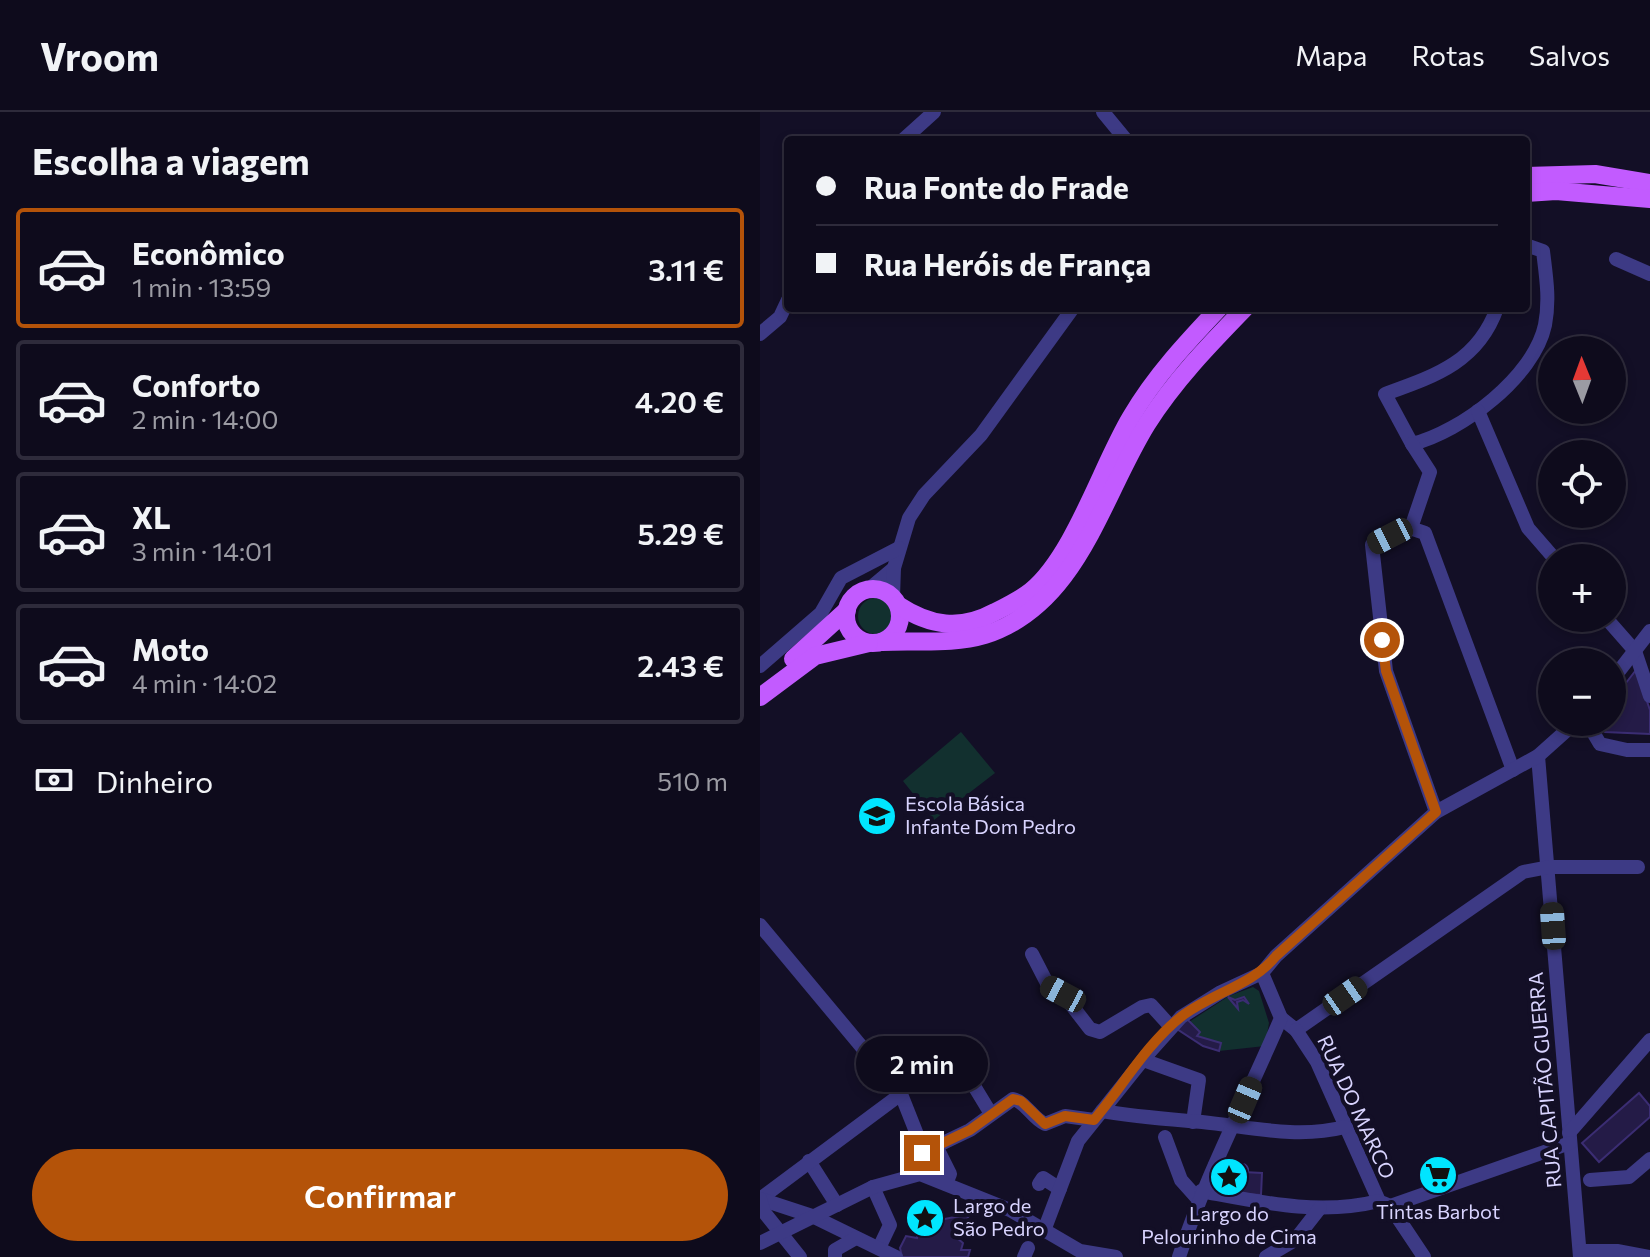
<!DOCTYPE html>
<html lang="pt">
<head>
<meta charset="utf-8">
<style>
	:root { --surface:#0e0b1c; --page:#171425; --text:#f1f3f6; --muted:#9b9ba3; --line:#2e2b3b; --accent:#b45309 }
	body { margin:0; font-family:Commissioner,sans-serif; background:var(--page); color:var(--text); height:100vh; display:flex; flex-direction:column; font-size:30px; white-space:nowrap }
	* { box-sizing:border-box; margin:0 }
	p { font-size:26px; color:var(--muted) }
	.icon { flex:none; width:44px; height:44px; fill:none; stroke:currentColor; stroke-width:2; stroke-linecap:round; stroke-linejoin:round }
	.map { position:relative; flex:1; overflow:hidden }
	.sheet { display:flex; flex-direction:column; background:var(--surface); width:760px }
	.sheet>* { flex:none }
	.hud { position:absolute; left:24px; top:24px; width:746px; height:176px; border-radius:8px; box-shadow:0 4px 12px #0003,0 0 0 2px var(--line); display:grid; align-content:center; height:176px; padding:0 32px; background:var(--surface) }
	.needle { width:52px; rotate:359deg }
	.fabs { position:absolute; left:778px; top:224px; display:grid; gap:16px }
	.fabs a { display:grid; place-items:center; width:88px; height:88px; border-radius:50%; background:var(--surface); box-shadow:0 4px 12px #0003,0 0 0 2px var(--line); font-size:40px }
	.end { position:absolute; width:36px; height:36px; margin:-18px; border:10px solid #b45309; background:#fff; box-shadow:0 0 0 4px #fff }
	.from { border-radius:50% }
	.bubble { position:absolute; height:56px; border-radius:28px; background:var(--surface); box-shadow:0 4px 12px #0003,0 0 0 2px var(--line); font-size:26px; font-weight:600; line-height:56px; text-align:center }
	.car { position:absolute; width:24px; height:48px; margin:-24px -12px; border-radius:10px; box-shadow:0 0 6px 2px #0007; background:linear-gradient(#222 24%,#8ab4d8 0 40%,#222 0 76%,#8ab4d8 0 86%,#222 0) }
	.hud b { display:flex; align-items:center; gap:28px; height:76px; font-size:30px }
	.hud b+b { border-top:2px solid var(--line) }
	.hud i { width:20px; height:20px; background:var(--text) }
	ul { padding:0; list-style:none }
	li { display:flex; align-items:center; gap:24px; height:120px; margin:0 16px 12px; padding:0 16px; border:4px solid var(--line); border-radius:8px }
	li div { flex:1 }
	li b { display:block; font-size:30px }
	li em { font-style:normal; font-weight:600 }
	li.selected { border-color:var(--accent) }
	li>.icon { width:72px; height:72px; stroke-width:1.5 }
	h2 { padding:0 32px; font-size:36px; line-height:96px }
	.pay { display:flex; align-items:center; gap:20px; height:88px; padding:0 32px; font-size:30px }
	.pay p { margin-inline-start:auto }
	.cta { display:flex; gap:16px; margin-top:auto; padding:16px 32px }
	.cta a { flex:1; height:92px; border-radius:48px; background:var(--accent); color:#fff; font-size:32px; font-weight:600; line-height:92px; text-align:center }
	header { display:flex; align-items:center; gap:48px; box-sizing:border-box; height:112px; padding:0 40px; background:var(--surface); border-bottom:2px solid var(--line) }
	header strong { font-size:38px }
	nav { display:flex; gap:44px; margin-inline-start:auto; font-size:28px }
	main { display:flex; flex:1; min-height:0 }
	.map>svg:first-child { display:block }
	.green { fill:#12302f }
	.building { fill:#241b47; stroke:#3b2d73; stroke-width:2 }
	.lines { fill:none; stroke-linecap:round; stroke-linejoin:round }
	.minor { stroke:#3d3a85; stroke-width:14 }
	.major { stroke:#c25bff; stroke-width:18 }
	.route { stroke:#b45309; stroke-width:10 }
	.labels { text-anchor:middle; stroke-width:8; stroke-linejoin:round; paint-order:stroke }
	.poi-label { font-size:20px; fill:#d9d4ff; stroke:#130f26; text-anchor:start }
	.street-label { font-size:20px; fill:#d9d4ff; stroke:#130f26 }
</style>
</head>
<body>
<header>
<strong>Vroom</strong>
<nav><a>Mapa</a><a>Rotas</a><a>Salvos</a></nav>
</header>
<main>
<section class="sheet">
<h2>Escolha a viagem</h2>
<ul>
<li class="selected"><svg class="icon" aria-label="car" viewBox="0 0 24 24"><path d="M5 17H2v-5l4-1 3-4h7l3 4 3 1v5h-3M9 17h6M6 11h13"/><circle cx="7" cy="17" r="2"/><circle cx="17" cy="17" r="2"/></svg><div><b>Econômico</b><p>1 min · 13:59</p></div><em>3.11 €</em></li>
<li><svg class="icon" aria-label="car" viewBox="0 0 24 24"><path d="M5 17H2v-5l4-1 3-4h7l3 4 3 1v5h-3M9 17h6M6 11h13"/><circle cx="7" cy="17" r="2"/><circle cx="17" cy="17" r="2"/></svg><div><b>Conforto</b><p>2 min · 14:00</p></div><em>4.20 €</em></li>
<li><svg class="icon" aria-label="car" viewBox="0 0 24 24"><path d="M5 17H2v-5l4-1 3-4h7l3 4 3 1v5h-3M9 17h6M6 11h13"/><circle cx="7" cy="17" r="2"/><circle cx="17" cy="17" r="2"/></svg><div><b>XL</b><p>3 min · 14:01</p></div><em>5.29 €</em></li>
<li><svg class="icon" aria-label="car" viewBox="0 0 24 24"><path d="M5 17H2v-5l4-1 3-4h7l3 4 3 1v5h-3M9 17h6M6 11h13"/><circle cx="7" cy="17" r="2"/><circle cx="17" cy="17" r="2"/></svg><div><b>Moto</b><p>4 min · 14:02</p></div><em>2.43 €</em></li>
</ul>
<div class="pay"><svg class="icon" aria-label="cash" viewBox="0 0 24 24"><path d="M3 7h18v10H3z"/><circle cx="12" cy="12" r="2"/></svg>Dinheiro<p>510 m</p></div>
<div class="cta"><a>Confirmar</a></div>
</section>
<div class="map">
<svg width="890" height="1145" viewBox="0 0 890 1145">
	<rect width="100%" height="100%" fill="#130f26"/>
	<g class="green">
		<circle cx="116" cy="504" r="18"/>
		<polygon points="201,620 235,661 174,708 143,669"/>
		<polygon points="493,875 499,879 509,911 505,934 459,939 437,924 439,920 429,910 469,884"/>
	</g>
	<g class="building">
		<polygon points="876,558 890,598 890,622 845,620 839,610 852,610 852,589"/>
		<polygon points="468,885 475,888 484,885 489,892 483,888 477,890 478,897"/>
		<polygon points="427,907 440,920 437,924 461,931 459,939 443,934 417,917"/>
		<polygon points="879,981 890,994 890,1005 839,1050 822,1031"/>
		<polygon points="483,1060 502,1061 501,1083 481,1082"/>
		<polygon points="210,1102 196,1125 203,1131 201,1138 210,1138 208,1145 142,1145 140,1136 146,1124 157,1126 159,1112"/>
	</g>
	<g class="lines">
		<g class="minor">
			<polyline points="343,0 366,28"/>
			<polyline points="143,28 174,0"/>
			<polyline points="856,147 890,162"/>
			<path d="M737,196c-19,54 -62,68 -112,86l27,50c49,-12 122,-67 133,-119 5,-26 1,-49 -2,-74l-17,-6"/>
			<polyline points="0,222 20,205 28,188"/>
			<polyline points="718,299 768,416 794,446"/>
			<polyline points="651,416 670,360 652,332"/>
			<polyline points="109,477 134,456"/>
			<polyline points="133,485 134,456 149,406 164,383 221,323 313,196"/>
			<polyline points="846,506 875,539 890,584"/>
			<polyline points="0,554 61,501 81,466 139,436"/>
			<polyline points="852,568 890,519"/>
			<polyline points="827,610 840,632 867,638 890,638"/>
			<polyline points="778,644 820,1145"/>
			<polyline points="676,700 626,559 612,433 647,415 665,421 753,658"/>
			<polyline points="0,813 141,982 162,1035 160,1062"/>
			<polyline points="272,842 289,875 303,882 330,917 340,920 382,895 391,893 411,915"/>
			<polyline points="521,906 536,918 763,760 789,755 878,755"/>
			<polyline points="536,918 557,950 619,1089"/>
			<polyline points="383,948 439,968 433,1010"/>
			<polyline points="188,974 208,964 231,1002"/>
			<path d="M342,999c34,6 65,8 100,11 48,5 95,17 143,5"/>
			<polyline points="809,1021 890,928"/>
			<polyline points="405,1025 421,1068 438,1087"/>
			<polyline points="177,1036 190,1062 186,1072"/>
			<path d="M162,1041l48,-23 43,-31c13,3 19,19 32,25l20,-8 29,4"/>
			<polyline points="49,1049 77,1093"/>
			<polyline points="455,1053 482,1058"/>
			<polyline points="830,1068 869,1065 890,1047"/>
			<polyline points="279,1072 283,1066 300,1077"/>
			<polyline points="113,1075 130,1113 119,1136"/>
			<path d="M441,1079c59,11 118,25 178,10"/>
			<polyline points="0,1087 141,982"/>
			<polyline points="0,1087 52,1104 136,1145"/>
			<polyline points="0,1087 4,1100 40,1145"/>
			<polyline points="623,1091 630,1094 664,1145"/>
			<polyline points="630,1094 810,1031"/>
			<polyline points="285,1116 318,1029 386,944 421,905 461,880 502,861 516,844 676,700 778,644 816,610"/>
			<polyline points="0,1131 113,1075 160,1062 250,1098 320,1139 356,1145"/>
			<polyline points="820,1139 857,1139 889,1145"/>
			<polyline points="75,1144 75,1138 96,1126"/>
			<polyline points="264,1145 268,1136"/>
			<path d="M419,1145c27,-82 68,-159 102,-239l-19,-45"/>
			<polyline points="506,1145 535,1128 560,1096"/>
		</g>
		<g class="major">
			<polyline points="766,64 835,62 890,71"/>
			<polyline points="766,81 796,79 890,87"/>
			<circle cx="113" cy="504" r="27"/>
			<path d="M138,493c32,21 62,26 97,7 12,-6 26,-13 36,-21 43,-35 71,-126 100,-174 24,-41 56,-75 88,-109"/>
			<path d="M122,530c34,-2 70,3 103,-7 93,-30 116,-137 162,-211 27,-43 63,-80 98,-116"/>
			<polyline points="33,547 87,498"/>
			<polyline points="0,585 55,544 109,531"/>
		</g>
	</g>
	<g class="lines">
		<path class="route" d="M162,1041l48,-23 43,-31 8,2 24,23 20,-8 29,4c28,-33 54,-78 88,-104 30,-23 71,-31 94,-60l160,-144 -50,-141 -4,-31"/>
	</g>
	<defs>
		<g id="school-disc" transform="scale(2)"><circle r="9.5" fill="#00e5ff" stroke="#130f26"/><path d="M0-5L7-2L0 1L-7-2ZM-4 1L0 2.5L4 1V4Q0 6-4 4Z" fill="#111"/></g>
		<g id="supermarket-disc" transform="scale(2)"><circle r="9.5" fill="#00e5ff" stroke="#130f26"/><path d="M-6-5.5h2.5l.6 2H6L4.5 2H-2.5L-4.4-4H-6ZM-1.5 3.2a1.3 1.3 0 1 0 .1 0ZM3 3.2a1.3 1.3 0 1 0 .1 0Z" fill="#111"/></g>
		<g id="sight-disc" transform="scale(2)"><circle r="9.5" fill="#00e5ff" stroke="#130f26"/><path d="M0-6L1.8-2.2L6-1.7L2.9 1.2L3.7 5.4L0 3.3L-3.7 5.4L-2.9 1.2L-6-1.7L-1.8-2.2Z" fill="#111"/></g>
	</defs>
	<g fill-rule="evenodd">
		<use href="#school-disc" x="117" y="704"/>
		<use href="#supermarket-disc" x="678" y="1063"/>
		<use href="#sight-disc" x="469" y="1065"/>
		<use href="#sight-disc" x="165" y="1106"/>
	</g>
	<g class="labels">
		<g class="poi-label">
			<text x="145" y="699">Escola Básica<tspan x="145" dy="23">Infante Dom Pedro</tspan></text>
			<text x="193" y="1101">Largo de<tspan x="193" dy="23">São Pedro</tspan></text>
			<text x="678" y="1107" text-anchor="middle">Tintas Barbot</text>
			<text x="469" y="1109" text-anchor="middle">Largo do<tspan x="469" dy="23">Pelourinho de Cima</tspan></text>
		</g>
		<g class="street-label">
			<text transform="translate(785 968) rotate(-95)" y="7">RUA CAPITÃO GUERRA</text>
			<text transform="translate(596 995) rotate(65)" y="7">RUA DO MARCO</text>
		</g>
	</g>
</svg>
<div class="fabs">
<a><svg class="needle" viewBox="-14 -14 28 28"><path d="M0-13l5 13h-10z" fill="#e53935"/><path d="M0 13l5-13h-10z" fill="#9b9ba3"/></svg></a>
<a><svg class="icon" aria-label="locate" viewBox="0 0 24 24"><circle cx="12" cy="12" r="6"/><path d="M12 2v4M12 18v4M2 12h4M18 12h4"/></svg></a>
<a>+</a>
<a>−</a>
</div>
<i class="end from" style="left:622px;top:528px"></i>
<i class="end" style="left:162px;top:1041px"></i>
<div class="bubble" style="left:96px;top:924px;width:132px">2 min</div>
<i class="car" style="left:630px;top:424px;rotate:243deg"></i>
<i class="car" style="left:793px;top:814px;rotate:356deg"></i>
<i class="car" style="left:303px;top:882px;rotate:298deg"></i>
<i class="car" style="left:585px;top:884px;rotate:55deg"></i>
<i class="car" style="left:485px;top:988px;rotate:23deg"></i>
<div class="hud">
<b><i class="from"></i>Rua Fonte do Frade</b>
<b><i></i>Rua Heróis de França</b>
</div>
</div>
</main>
</body>
</html>
